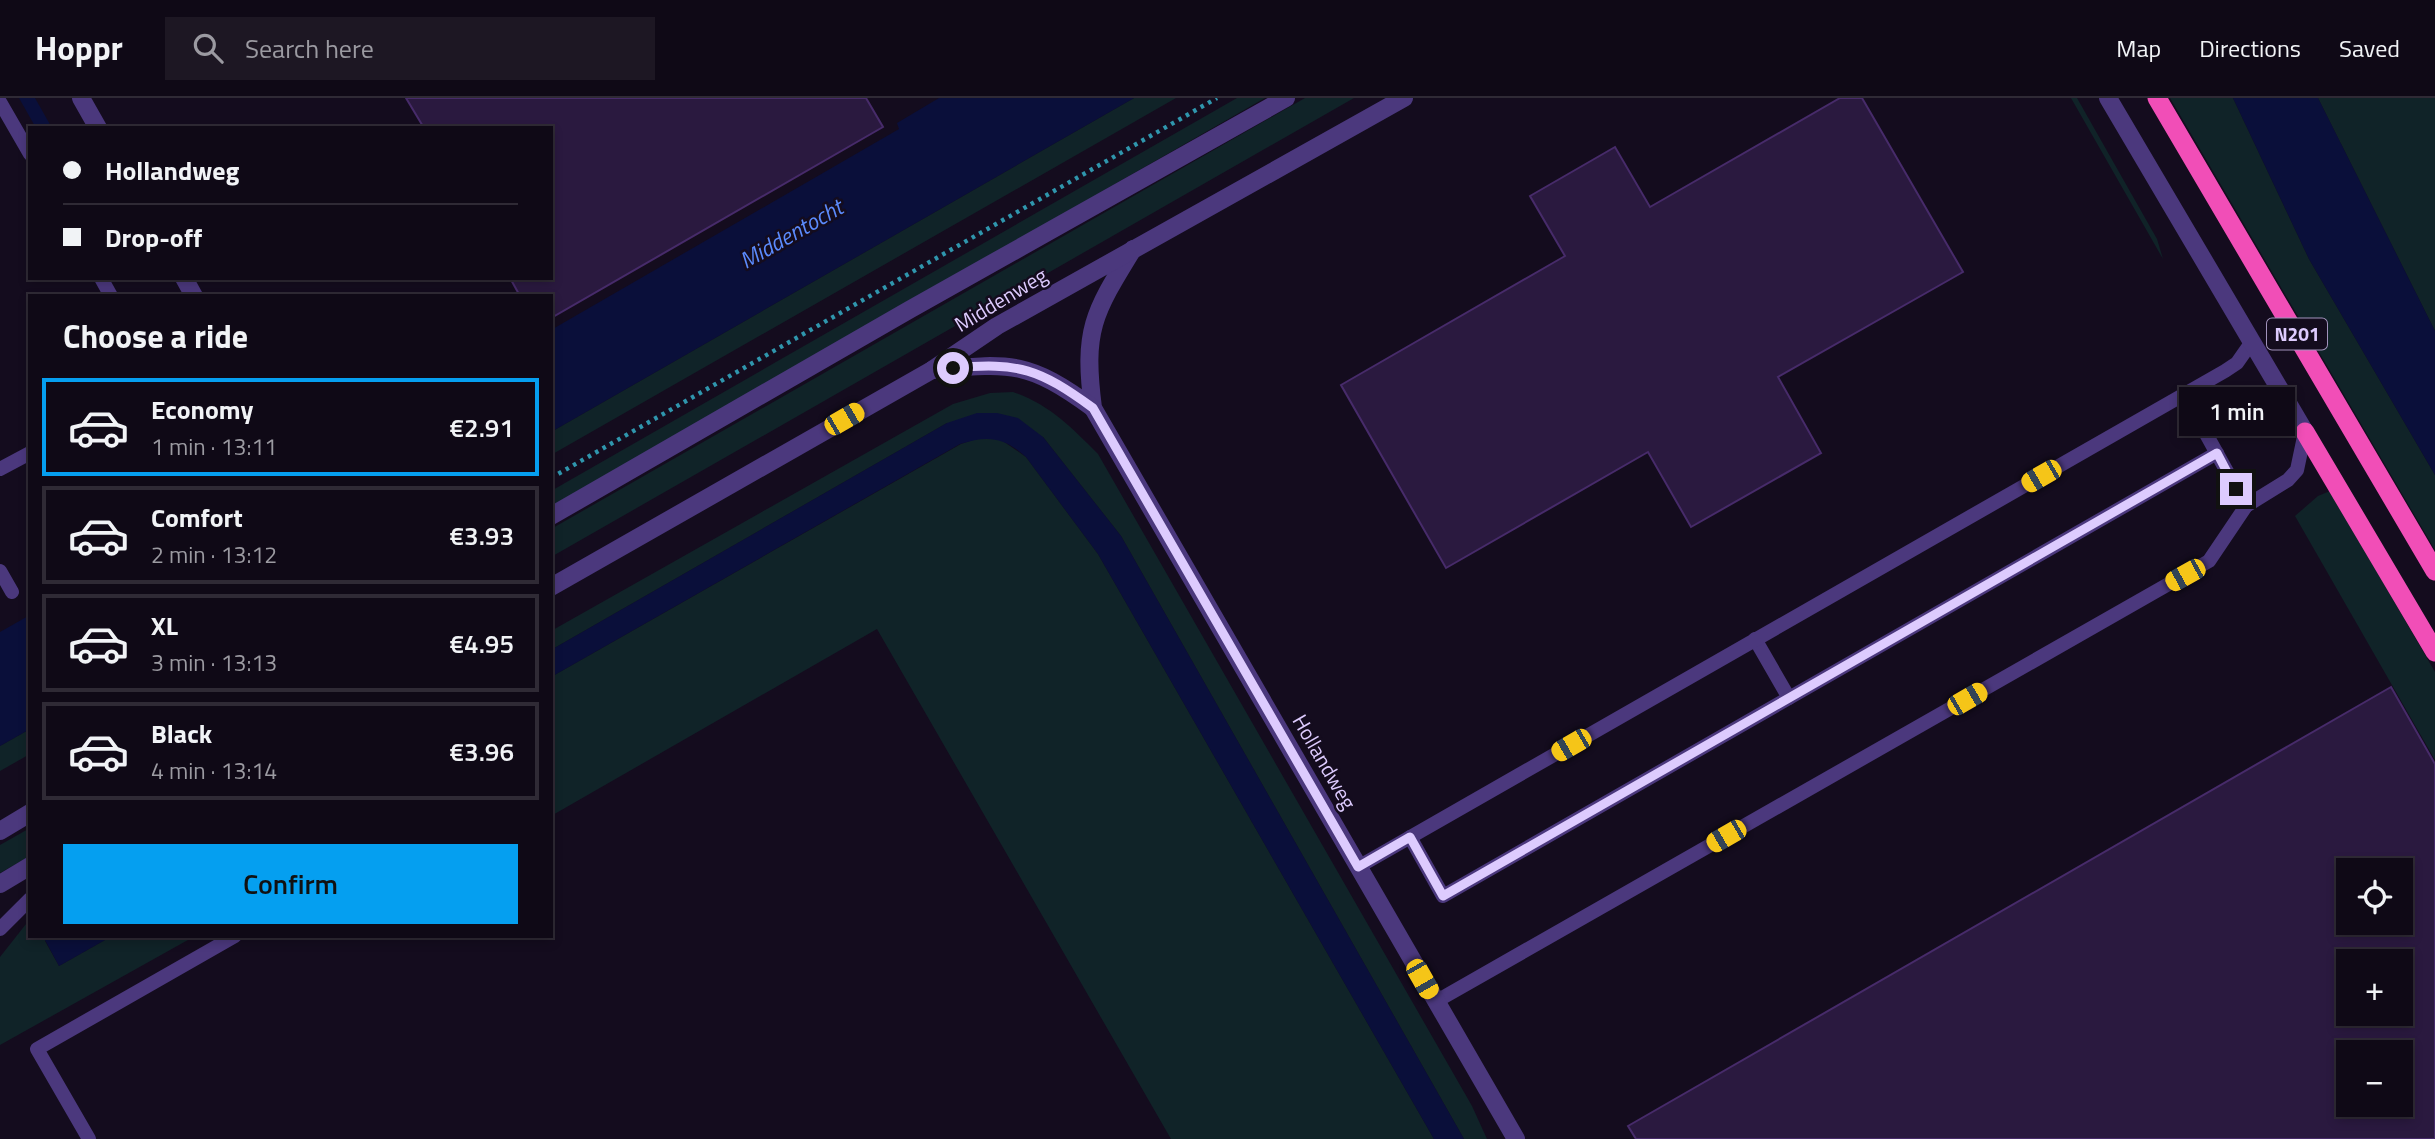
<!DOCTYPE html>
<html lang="en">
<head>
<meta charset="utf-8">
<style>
	:root { --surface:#0f0916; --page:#1d1723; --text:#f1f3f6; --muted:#9b9aa1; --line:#2f2a35; --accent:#059ff0 }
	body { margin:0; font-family:"Titillium Web",sans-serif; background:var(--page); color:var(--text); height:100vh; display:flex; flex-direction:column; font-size:26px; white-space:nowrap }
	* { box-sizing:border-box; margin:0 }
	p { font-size:23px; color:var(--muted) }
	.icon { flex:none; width:38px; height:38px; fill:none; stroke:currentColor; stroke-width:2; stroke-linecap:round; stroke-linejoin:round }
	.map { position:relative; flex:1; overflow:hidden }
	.drawer { position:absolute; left:28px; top:196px; width:525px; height:644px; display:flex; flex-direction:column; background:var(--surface); border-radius:0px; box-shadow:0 4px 10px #0003,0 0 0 2px var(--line) }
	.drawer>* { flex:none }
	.banner { position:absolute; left:28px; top:28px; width:525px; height:154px; border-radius:0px; box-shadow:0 4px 10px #0003,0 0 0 2px var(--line); display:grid; align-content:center; height:154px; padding:0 35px; background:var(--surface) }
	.controls { position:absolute; left:2336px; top:760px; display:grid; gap:14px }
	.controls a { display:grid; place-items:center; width:77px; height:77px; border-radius:0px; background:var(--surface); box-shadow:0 4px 10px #0003,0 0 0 2px var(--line); font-size:35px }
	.end { position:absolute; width:32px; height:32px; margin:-16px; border:9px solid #ddcbfe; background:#111; box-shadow:0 0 0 4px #111 }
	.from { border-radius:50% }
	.bubble { position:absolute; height:49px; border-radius:0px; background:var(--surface); box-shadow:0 4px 10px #0003,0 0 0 2px var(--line); font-size:23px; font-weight:600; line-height:49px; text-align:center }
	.car { position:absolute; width:21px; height:42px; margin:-21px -10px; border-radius:9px; box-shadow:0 0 5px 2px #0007; background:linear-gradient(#f5c518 24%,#345 0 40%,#f5c518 0 76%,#345 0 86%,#f5c518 0) }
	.banner b { display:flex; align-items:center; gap:24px; height:66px; font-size:26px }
	.banner b+b { border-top:2px solid var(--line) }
	.banner i { width:18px; height:18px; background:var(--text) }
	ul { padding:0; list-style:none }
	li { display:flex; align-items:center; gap:21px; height:98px; margin:0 14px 10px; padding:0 21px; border:4px solid var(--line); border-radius:0px }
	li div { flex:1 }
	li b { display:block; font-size:26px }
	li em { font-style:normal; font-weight:600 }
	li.active { border-color:var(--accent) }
	li>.icon { width:63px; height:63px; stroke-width:1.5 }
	h2 { padding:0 35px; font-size:32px; line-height:84px }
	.cta { display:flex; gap:14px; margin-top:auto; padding:14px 35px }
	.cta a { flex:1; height:80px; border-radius:0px; background:var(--accent); color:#111; font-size:28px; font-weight:600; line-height:80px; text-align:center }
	header { display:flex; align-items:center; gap:42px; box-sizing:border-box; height:98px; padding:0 35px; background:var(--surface); border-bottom:2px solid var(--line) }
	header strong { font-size:33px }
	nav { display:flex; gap:38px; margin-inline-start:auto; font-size:24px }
	.search { width:490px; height:63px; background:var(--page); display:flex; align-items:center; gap:18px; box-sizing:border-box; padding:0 24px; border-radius:0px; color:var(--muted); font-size:26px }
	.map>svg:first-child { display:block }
	.green { fill:#102328 }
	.water { fill:#0a0f3a }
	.building { fill:#2a193f; stroke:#472b6a; stroke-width:2; fill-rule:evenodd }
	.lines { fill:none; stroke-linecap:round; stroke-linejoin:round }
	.path { stroke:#2f96ad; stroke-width:4.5; stroke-dasharray:3.5 5; stroke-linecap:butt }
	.service { stroke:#4b387d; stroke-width:14 }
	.minor { stroke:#4b387d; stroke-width:18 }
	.tertiary { stroke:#4b387d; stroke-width:18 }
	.trunk { stroke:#f14eb7; stroke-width:19 }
	.route { stroke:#ddcbfe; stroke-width:9 }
	.labels { text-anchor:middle; stroke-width:5; stroke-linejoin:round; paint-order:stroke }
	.shield { fill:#140c1e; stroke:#a192bb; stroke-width:2 }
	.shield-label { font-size:19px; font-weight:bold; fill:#ddcbfe }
	.street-label { font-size:21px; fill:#ddcbfe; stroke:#140c1e }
	.water-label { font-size:23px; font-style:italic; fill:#5b8afc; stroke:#140c1e }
</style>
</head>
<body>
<header>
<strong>Hoppr</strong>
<div class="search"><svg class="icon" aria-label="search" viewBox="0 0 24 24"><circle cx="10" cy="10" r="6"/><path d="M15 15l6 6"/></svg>Search here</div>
<nav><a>Map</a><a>Directions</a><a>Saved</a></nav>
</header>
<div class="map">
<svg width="2435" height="1041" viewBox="0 0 2435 1041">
	<rect width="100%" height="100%" fill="#140c1e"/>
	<g class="green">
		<polygon points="1134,0 1176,0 551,357 551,334"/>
		<polygon points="1237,0 1265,0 551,409 551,393"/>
		<polygon points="1305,0 1354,0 551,459 551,431"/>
		<polygon points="2071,0 2077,0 2157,141 2163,161"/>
		<polygon points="2170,0 2233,0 2309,161 2435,377 2435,452"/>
		<polygon points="2318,0 2435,0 2435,233 2334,32"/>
		<path d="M1013,294c37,13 58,35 85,62l374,652 15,33h-23l-343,-603 -78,-99 -96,-14 -396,227v-19l402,-227 37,-11z"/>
		<polygon points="982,339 997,339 1026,359 1098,456 1434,1041 1171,1041 877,531 551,718 551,579 961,346"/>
		<polygon points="2330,393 2435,574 2435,662 2295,418 2318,398"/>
		<polygon points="30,631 30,656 0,673 0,648"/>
		<polygon points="30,730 30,758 0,775 0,747"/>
		<polygon points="30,821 30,838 52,838 45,843 59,868 112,838 195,838 0,947 0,859"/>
	</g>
	<g class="water">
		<polygon points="19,0 35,0 52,30 36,30"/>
		<polygon points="939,0 1134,0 551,334 551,232 899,31 897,25"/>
		<polygon points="2233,0 2318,0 2435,233 2435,377 2309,161"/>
		<path d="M977,315h20l21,5 25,19 78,99 343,603h-30l-336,-585 -72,-97c-22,-20 -38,-22 -66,-13l-409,233v-27l396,-227z"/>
		<polygon points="30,517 30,631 0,648 0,534"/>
		<polygon points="52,838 112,838 59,868 45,842"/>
	</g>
	<g class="building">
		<polygon points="406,0 866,0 883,29 551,220 551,198 520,198 510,180 551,180 551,30 424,30"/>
		<polygon points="1840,0 1862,0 1963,174 1778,279 1821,355 1691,429 1648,354 1446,470 1341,287 1565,158 1530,98 1615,49 1650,109"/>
		<path d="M2391,589l44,77v375h-799l-8,-13zM2348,772h53v52h-53zM2348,863h53v52h-53zM2348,954h53v52h-53z"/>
	</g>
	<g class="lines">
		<polyline class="path" points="551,380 1217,0"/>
		<g class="service">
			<polyline points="0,4 30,56"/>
			<polyline points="101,180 111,198"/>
			<polyline points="0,371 30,355"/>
			<polyline points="2246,408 2288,382 2297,372 2305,334"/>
			<polyline points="0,473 12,494"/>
			<polyline points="1755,541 1789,600"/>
			<polyline points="1410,739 1443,798 2217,355"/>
			<polyline points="1358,769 2225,273 2237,265 2251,245"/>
			<polyline points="0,831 30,801"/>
			<polyline points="1435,904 2209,463 2246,408 2184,296"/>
			<polyline points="89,1041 37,951 235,838"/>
		</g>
		<g class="minor">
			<polyline points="81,0 98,30"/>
			<path d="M1133,151c-40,65 -50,81 -40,159l423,731"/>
			<polyline points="184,180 194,198"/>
			<path d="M932,272c79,-7 95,-10 161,38"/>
		</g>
		<g class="tertiary">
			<polyline points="2108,0 2305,334"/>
			<polyline points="551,418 909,212 1286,0"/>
			<polyline points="551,489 932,272 997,228 1404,0"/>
			<polyline points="0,733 30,715"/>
			<polyline points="0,786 30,768"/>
		</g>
		<g class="trunk">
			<polyline points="2157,0 2435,473"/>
			<polyline points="2305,334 2435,554"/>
		</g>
	</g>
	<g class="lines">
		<path class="route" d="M953,270c67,-6 86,1 140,40l265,459 52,-30 33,59 774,-443 19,36"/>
	</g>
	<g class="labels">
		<rect class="shield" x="2267" y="220.5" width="60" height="31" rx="5"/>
		<g class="shield-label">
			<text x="2297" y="243">N201</text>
		</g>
		<g class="street-label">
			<text transform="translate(1001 202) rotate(-31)" y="7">Middenweg</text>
			<text transform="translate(1324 664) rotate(60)" y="7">Hollandweg</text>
		</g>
		<g class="water-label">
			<text transform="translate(791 136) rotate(-30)" y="8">Middentocht</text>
		</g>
	</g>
</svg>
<div class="controls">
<a><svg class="icon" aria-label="locate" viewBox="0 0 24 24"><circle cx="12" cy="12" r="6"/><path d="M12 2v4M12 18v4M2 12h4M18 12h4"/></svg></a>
<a>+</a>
<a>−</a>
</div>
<i class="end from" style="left:953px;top:270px"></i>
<i class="end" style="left:2236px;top:391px"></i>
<div class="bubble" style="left:2179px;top:289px;width:116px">1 min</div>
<i class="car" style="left:844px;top:321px;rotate:60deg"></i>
<i class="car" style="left:2041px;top:378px;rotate:240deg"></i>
<i class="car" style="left:2185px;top:477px;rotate:241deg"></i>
<i class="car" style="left:1967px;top:601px;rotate:60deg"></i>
<i class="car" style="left:1571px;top:647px;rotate:240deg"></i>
<i class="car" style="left:1726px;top:738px;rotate:240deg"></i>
<i class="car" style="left:1422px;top:881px;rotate:150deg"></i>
<div class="banner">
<b><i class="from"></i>Hollandweg</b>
<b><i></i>Drop-off</b>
</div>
<section class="drawer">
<h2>Choose a ride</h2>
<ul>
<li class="active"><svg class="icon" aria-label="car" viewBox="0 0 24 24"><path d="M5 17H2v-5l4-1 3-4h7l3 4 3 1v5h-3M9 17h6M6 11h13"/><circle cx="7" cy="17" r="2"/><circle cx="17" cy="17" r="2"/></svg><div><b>Economy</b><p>1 min · 13:11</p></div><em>€2.91</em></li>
<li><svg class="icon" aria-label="car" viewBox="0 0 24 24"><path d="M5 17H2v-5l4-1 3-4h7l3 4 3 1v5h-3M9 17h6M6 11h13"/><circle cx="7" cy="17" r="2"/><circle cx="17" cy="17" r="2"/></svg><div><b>Comfort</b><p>2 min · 13:12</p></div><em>€3.93</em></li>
<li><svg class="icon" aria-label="car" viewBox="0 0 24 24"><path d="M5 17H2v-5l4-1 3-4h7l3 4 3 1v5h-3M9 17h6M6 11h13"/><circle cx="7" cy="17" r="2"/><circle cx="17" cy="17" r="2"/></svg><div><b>XL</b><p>3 min · 13:13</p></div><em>€4.95</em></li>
<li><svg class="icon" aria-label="car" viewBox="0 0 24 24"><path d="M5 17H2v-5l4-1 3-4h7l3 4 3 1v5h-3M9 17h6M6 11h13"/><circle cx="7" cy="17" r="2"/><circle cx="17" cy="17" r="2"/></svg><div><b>Black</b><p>4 min · 13:14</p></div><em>€3.96</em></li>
</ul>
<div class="cta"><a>Confirm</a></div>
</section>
</div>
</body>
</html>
